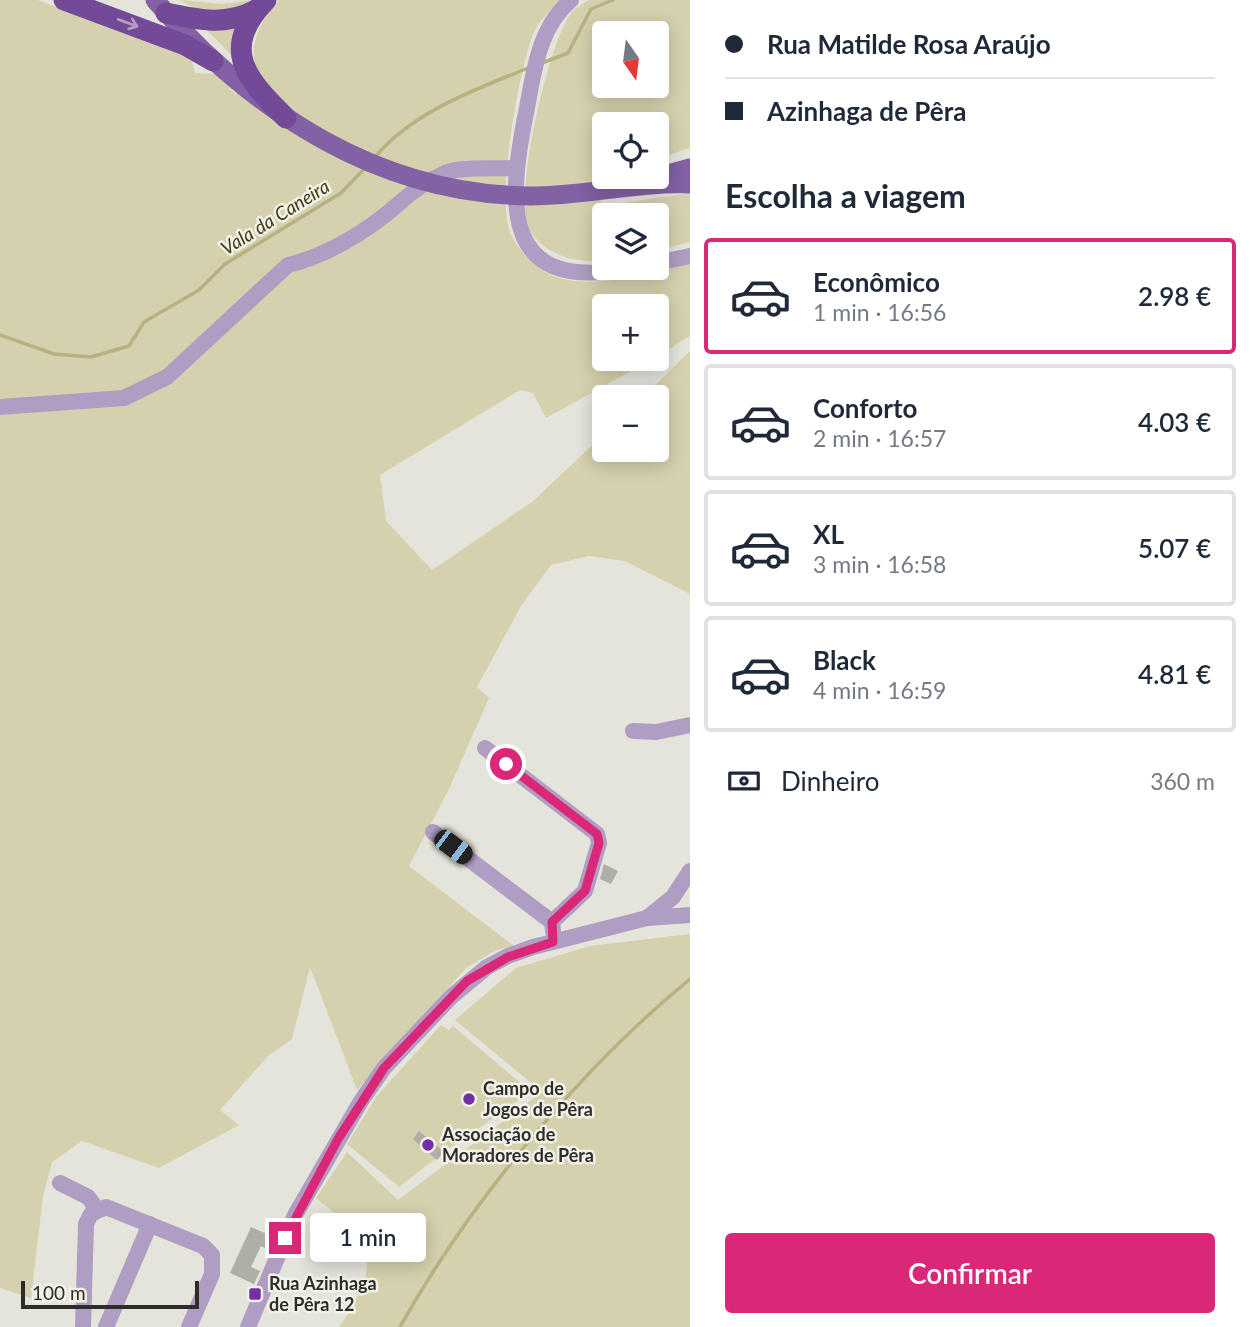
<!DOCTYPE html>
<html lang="pt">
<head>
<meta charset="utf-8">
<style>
	:root { --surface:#fff; --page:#f6f6f7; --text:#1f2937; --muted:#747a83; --line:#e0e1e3; --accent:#db2777 }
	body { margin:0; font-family:Lato,sans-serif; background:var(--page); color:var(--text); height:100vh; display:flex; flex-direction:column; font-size:26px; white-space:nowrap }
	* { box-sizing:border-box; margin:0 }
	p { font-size:23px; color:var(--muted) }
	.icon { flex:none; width:38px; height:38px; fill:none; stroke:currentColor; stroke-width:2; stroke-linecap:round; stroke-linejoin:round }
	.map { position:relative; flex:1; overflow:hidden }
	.side { display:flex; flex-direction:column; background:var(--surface); width:560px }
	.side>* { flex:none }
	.top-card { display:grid; align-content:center; height:154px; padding:0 35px; background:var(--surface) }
	.needle { width:46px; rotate:166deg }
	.controls { position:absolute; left:592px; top:21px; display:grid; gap:14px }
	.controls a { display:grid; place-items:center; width:77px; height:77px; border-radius:7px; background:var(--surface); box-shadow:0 4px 18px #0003; font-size:35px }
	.scale { position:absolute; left:21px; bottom:18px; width:178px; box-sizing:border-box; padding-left:7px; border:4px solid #2e2d2a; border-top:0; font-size:19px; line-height:24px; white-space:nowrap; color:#2e2d2a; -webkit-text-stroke:5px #f2f1e8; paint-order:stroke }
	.end { position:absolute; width:32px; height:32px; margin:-16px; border:9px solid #db2777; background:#fff; box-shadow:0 0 0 4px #fff }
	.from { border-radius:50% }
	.bubble { position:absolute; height:49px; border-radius:7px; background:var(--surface); box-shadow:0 4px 18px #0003; font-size:23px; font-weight:600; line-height:49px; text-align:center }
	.car { position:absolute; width:21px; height:42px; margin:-21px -10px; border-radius:9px; box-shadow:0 0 5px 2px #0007; background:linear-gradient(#222 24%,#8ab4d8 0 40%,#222 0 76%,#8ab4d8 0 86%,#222 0) }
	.top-card b { display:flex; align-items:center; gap:24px; height:66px; font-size:26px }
	.top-card b+b { border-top:2px solid var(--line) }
	.top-card i { width:18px; height:18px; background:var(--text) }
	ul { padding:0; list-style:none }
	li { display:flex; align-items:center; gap:21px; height:116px; margin:0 14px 10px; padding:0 21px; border:4px solid var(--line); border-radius:7px }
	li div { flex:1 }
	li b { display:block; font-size:26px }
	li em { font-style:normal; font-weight:600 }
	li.current { border-color:var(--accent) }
	li>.icon { width:63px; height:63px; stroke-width:1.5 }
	h2 { padding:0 35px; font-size:32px; line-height:84px }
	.pay { display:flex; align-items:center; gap:18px; height:77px; padding:0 35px; font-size:26px }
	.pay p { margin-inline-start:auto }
	.cta { display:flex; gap:14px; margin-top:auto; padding:14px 35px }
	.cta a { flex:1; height:80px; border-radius:7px; background:var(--accent); color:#fff; font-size:28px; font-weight:600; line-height:80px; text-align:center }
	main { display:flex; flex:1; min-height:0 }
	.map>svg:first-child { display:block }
	.green { fill:#d5d1ae; fill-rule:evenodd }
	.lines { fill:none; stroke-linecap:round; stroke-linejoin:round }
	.stream { stroke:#b8b180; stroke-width:3.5 }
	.building { fill:#b0afa7 }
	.minor { stroke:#af9dc3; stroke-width:16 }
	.major { stroke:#8261a4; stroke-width:19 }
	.highway { stroke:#724a98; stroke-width:21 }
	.oneway { stroke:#b29ec0 }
	.route { stroke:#db2777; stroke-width:9 }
	.poi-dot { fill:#7230a4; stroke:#f2f1e8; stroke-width:2.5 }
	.labels { text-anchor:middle; stroke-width:5; stroke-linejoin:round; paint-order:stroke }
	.poi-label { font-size:18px; font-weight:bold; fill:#2e2d2a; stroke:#f2f1e8; text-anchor:start }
	.water-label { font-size:19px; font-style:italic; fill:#423d15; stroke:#f2f1e8 }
</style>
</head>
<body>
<main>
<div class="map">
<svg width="690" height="1327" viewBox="0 0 690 1327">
	<rect width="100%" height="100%" fill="#e5e4db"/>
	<g class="green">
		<path d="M0,0h38l153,58 4,15 21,1 19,20 22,-20c-10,-26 3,-54 22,-74h280c-8,10 -21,22 -26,34 -14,38 -37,161 -23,198 7,18 27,38 44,44 37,15 98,-4 136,-12v72l-34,21v-51h-52v53h49l-107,59 -13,-25 -13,-3 -140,85 6,46 46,49 100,-68 72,-68v16h52v-53h-13l47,-46v243l-65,-33 -36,-5 -38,9 -30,41 -44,81 12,11 -40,91 -40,77 105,80 -18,4 -30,18 -109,122 -47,-123 -18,72 -23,16 -49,55 19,15 -80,43 -77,-27 -30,21 -9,34 -12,102 -31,-10z"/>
		<path d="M180,0l42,4 32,-4c-25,14 -49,17 -74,0z"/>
		<path d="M588,0h102v148l-34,11v-35h-52v51l-7,2 5,29 88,-13v49l-34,9v-36h-52v46c-28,1 -53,-3 -72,-27 -23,-29 17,-192 39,-221 4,-5 12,-9 17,-13zM604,33h52v53h-52z"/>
		<polygon points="240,25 232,56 206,29"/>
		<path d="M690,934v393h-351c15,-21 40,-61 22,-87 -11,-16 -30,-29 -45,-42l31,-46 51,48 144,-108 -87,-72 61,-52 74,-22z"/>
		<polygon points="441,1025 449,1030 453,1026 531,1092 444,1152 399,1187 347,1144 376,1097"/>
	</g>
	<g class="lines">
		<g class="stream">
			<polyline points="542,63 568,53 591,9 613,0"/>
			<path d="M376,156c37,-44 100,-67 152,-88"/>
			<polyline points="0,335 54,354 91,357 129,346 144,322 199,290 225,264 341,193 366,167"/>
			<path d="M400,1327c70,-125 179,-257 290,-348"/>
		</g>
	</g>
	<g class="building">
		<polygon points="604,864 618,871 611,884 600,879"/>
		<polygon points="419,1131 444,1152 437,1160 413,1139"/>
		<polygon points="251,1227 274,1237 269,1250 261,1246 251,1267 260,1271 254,1284 230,1273"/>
	</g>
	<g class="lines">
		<g class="minor">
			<path d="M571,0c-33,28 -37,72 -45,113 -19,93 -24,181 104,155"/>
			<polyline points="656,263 690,256"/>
			<path d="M0,407l124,-9 43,-21 121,-112c38,-9 78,-33 108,-59 14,-13 30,-25 49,-33 15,-7 52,-4 70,-5"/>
			<polyline points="633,731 656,732 690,725"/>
			<polyline points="485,748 597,834 599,843 585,891 552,922"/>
			<polyline points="433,832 552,922 553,931"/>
			<polyline points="647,918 690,915"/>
			<polyline points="60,1183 88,1197 97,1209"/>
			<polyline points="83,1327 86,1224 91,1214 106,1207 203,1246 212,1255 212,1274 189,1327"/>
			<polyline points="106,1327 150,1224"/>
			<polyline points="248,1327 295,1215 361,1101 384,1068 451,997 487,967 508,956 533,947 647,918 673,897 690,871"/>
		</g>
		<g class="major">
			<path d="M155,0c96,111 224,195 376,196 53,0 106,-14 159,-12"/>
			<polyline points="657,177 690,168"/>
		</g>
		<g class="highway">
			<polyline points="64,0 185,45 213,61"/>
			<path d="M266,0c-47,49 -20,79 20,118"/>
			<path d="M166,13c33,7 60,13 90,-3"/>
		</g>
	</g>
	<defs><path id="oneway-shaft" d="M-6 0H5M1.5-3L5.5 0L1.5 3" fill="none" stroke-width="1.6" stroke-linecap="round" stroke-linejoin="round" transform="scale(1.75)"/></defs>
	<use class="oneway" href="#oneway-shaft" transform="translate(128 23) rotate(20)"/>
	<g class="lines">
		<polyline class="route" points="285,1238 338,1139 384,1068 467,981 508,957 553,942 552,922 585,891 599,843 597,834 506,764"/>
	</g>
	<g class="poi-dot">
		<circle cx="469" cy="1099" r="7"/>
		<circle cx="428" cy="1145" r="7"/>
		<rect x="248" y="1287" width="14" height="14" rx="3.5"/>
	</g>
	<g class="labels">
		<g class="poi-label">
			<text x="483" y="1095">Campo de<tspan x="483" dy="21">Jogos de Pêra</tspan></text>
			<text x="442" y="1141">Associação de<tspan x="442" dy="21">Moradores de Pêra</tspan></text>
			<text x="269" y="1290">Rua Azinhaga<tspan x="269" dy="21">de Pêra 12</tspan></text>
		</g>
		<g class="water-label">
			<text transform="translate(275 217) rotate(-32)" y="7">Vala da Caneira</text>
		</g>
	</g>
</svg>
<div class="controls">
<a><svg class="needle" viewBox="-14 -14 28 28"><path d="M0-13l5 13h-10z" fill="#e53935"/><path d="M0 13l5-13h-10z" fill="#747a83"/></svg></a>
<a><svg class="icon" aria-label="locate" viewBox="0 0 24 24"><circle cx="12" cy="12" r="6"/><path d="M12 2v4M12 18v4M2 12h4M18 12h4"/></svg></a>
<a><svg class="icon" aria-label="layers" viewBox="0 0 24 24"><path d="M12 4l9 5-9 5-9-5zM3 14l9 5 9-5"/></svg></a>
<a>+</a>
<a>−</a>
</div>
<div class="scale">100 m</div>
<i class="end from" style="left:506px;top:764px"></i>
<i class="end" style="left:285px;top:1238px"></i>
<div class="bubble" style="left:310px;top:1213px;width:116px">1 min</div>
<i class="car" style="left:453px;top:847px;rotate:127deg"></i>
</div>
<section class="side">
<div class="top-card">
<b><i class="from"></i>Rua Matilde Rosa Araújo</b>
<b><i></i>Azinhaga de Pêra</b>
</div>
<h2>Escolha a viagem</h2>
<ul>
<li class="current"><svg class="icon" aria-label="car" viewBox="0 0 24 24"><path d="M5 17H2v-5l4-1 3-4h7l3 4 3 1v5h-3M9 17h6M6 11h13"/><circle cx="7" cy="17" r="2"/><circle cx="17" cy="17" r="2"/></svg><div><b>Econômico</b><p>1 min · 16:56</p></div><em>2.98 €</em></li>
<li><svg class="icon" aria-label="car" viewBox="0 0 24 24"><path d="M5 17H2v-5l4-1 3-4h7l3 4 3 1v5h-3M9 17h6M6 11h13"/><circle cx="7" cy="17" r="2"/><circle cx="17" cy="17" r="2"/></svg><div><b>Conforto</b><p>2 min · 16:57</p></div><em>4.03 €</em></li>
<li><svg class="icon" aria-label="car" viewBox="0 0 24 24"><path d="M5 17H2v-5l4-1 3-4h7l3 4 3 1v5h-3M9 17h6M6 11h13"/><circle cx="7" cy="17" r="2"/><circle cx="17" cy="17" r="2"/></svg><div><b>XL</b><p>3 min · 16:58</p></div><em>5.07 €</em></li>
<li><svg class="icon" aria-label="car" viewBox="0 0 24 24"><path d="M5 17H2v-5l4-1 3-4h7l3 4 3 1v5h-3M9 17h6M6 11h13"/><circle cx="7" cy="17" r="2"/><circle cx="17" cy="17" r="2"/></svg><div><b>Black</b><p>4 min · 16:59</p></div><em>4.81 €</em></li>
</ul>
<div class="pay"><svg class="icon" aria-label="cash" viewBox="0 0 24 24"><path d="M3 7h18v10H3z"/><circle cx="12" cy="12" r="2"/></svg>Dinheiro<p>360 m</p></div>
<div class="cta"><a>Confirmar</a></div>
</section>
</main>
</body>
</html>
